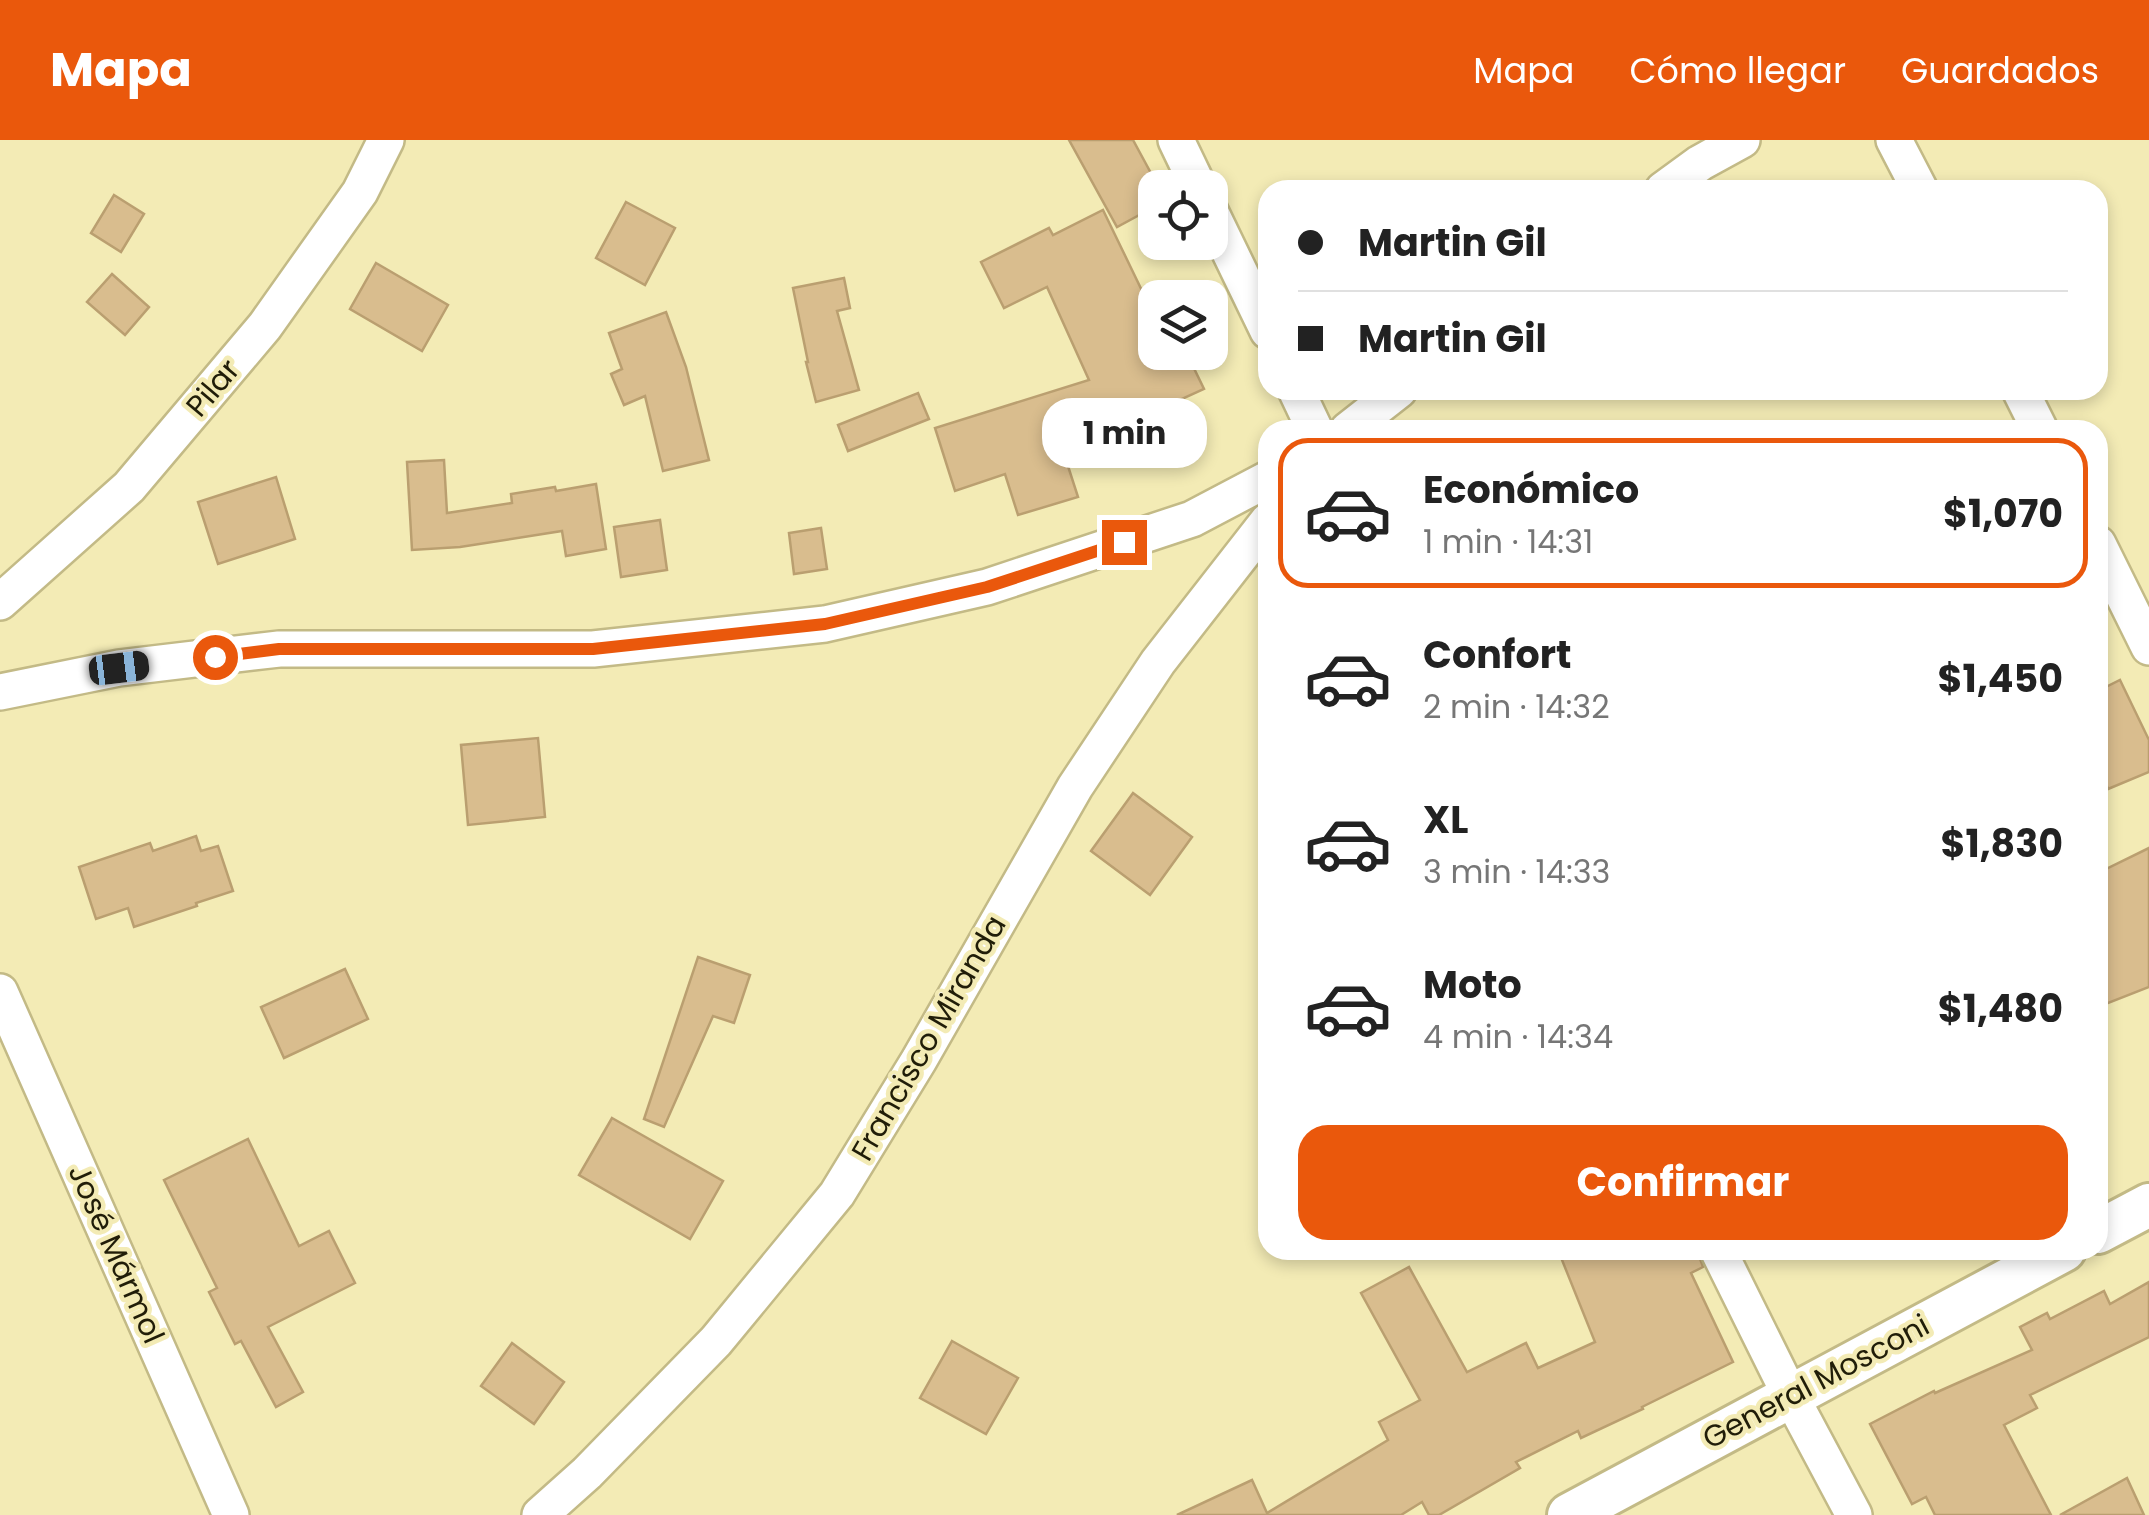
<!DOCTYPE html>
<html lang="es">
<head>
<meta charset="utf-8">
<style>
	:root { --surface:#fff; --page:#f2f2f2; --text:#222; --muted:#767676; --line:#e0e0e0; --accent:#ea580c }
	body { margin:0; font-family:Poppins,sans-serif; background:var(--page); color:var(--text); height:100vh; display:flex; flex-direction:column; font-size:38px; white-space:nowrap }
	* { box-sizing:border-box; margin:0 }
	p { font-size:32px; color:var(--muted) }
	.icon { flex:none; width:55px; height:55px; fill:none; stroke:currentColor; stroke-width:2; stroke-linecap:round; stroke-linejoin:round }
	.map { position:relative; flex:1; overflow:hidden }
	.details { position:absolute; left:1258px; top:280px; width:850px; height:840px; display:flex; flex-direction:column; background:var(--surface); border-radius:30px; box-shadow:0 5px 15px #0003 }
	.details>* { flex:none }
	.banner { position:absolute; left:1258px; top:40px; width:850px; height:220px; border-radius:30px; box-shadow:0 5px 15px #0003; display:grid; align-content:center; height:220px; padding:0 40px; background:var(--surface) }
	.controls { position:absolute; left:1138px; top:30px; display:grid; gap:20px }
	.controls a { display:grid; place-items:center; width:90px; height:90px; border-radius:20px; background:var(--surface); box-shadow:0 5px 15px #0003; font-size:50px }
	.end { position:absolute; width:45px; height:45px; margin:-22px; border:12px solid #ea580c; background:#fff; box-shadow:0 0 0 5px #fff }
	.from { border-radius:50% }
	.bubble { position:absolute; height:70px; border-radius:30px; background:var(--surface); box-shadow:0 5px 15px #0003; font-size:32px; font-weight:700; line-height:70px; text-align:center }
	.car { position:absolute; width:30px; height:60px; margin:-30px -15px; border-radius:12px; box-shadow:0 0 8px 2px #0007; background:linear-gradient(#222 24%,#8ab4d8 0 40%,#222 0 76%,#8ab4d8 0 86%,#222 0) }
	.banner b { display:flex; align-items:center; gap:35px; height:95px; font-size:38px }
	.banner b+b { border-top:2px solid var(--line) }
	.banner i { width:25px; height:25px; background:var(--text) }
	ul { padding:18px 0 0; list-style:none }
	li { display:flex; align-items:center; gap:30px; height:150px; margin:0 20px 15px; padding:0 20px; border:5px solid transparent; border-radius:30px }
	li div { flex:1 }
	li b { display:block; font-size:38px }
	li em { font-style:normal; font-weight:700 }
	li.current { border-color:var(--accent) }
	li>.icon { width:90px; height:90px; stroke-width:1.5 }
	.cta { display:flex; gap:20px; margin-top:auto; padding:20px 40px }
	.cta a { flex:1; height:115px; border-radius:30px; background:var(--accent); color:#fff; font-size:40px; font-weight:700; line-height:115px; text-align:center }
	header { display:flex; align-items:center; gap:60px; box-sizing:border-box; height:140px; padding:0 50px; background:var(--accent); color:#fff }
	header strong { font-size:48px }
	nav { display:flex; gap:55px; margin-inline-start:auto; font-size:35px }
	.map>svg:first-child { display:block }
	.building { fill:#d9bd8e; stroke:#ba9f70; stroke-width:2.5 }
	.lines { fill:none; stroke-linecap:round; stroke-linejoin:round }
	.minor-casing { stroke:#c3ba86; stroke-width:40 }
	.tertiary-casing { stroke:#c3ba86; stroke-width:48 }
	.minor { stroke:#fff; stroke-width:35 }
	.tertiary { stroke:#fff; stroke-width:42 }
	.route { stroke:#ea580c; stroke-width:12 }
	.labels { text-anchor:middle; stroke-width:9; stroke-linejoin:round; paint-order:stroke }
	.street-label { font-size:30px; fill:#201d08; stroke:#f3ebb5 }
</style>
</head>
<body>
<header>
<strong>Mapa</strong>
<nav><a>Mapa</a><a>Cómo llegar</a><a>Guardados</a></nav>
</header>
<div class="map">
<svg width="2149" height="1375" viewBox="0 0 2149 1375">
	<rect width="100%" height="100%" fill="#f3ebb5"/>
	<g class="building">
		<polygon points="1069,0 1133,0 1159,48 1145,48 1154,67 1117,87"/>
		<polygon points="114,55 144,74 121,112 91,93"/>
		<polygon points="626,62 675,88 645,145 596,118"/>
		<polygon points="1103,70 1147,161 1188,142 1196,158 1155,158 1155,212 1195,212 1188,216 1204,249 1094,299 1098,313 1067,323 1078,357 1018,375 1005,334 955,351 935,288 1089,240 1047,147 1004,168 981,122 1049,88 1053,95"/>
		<polygon points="376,123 448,165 422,211 350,169"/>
		<polygon points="112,134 149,167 125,195 87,162"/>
		<polygon points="844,138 850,168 837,171 859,250 816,262 806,222 808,222 793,148"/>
		<polygon points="666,172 686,227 709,320 663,331 645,256 624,265 611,234 622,229 609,193"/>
		<polygon points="918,253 929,279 848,311 838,285"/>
		<polygon points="444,320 447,373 512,363 511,354 555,347 556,351 596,344 606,409 566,416 562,391 460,407 412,410 407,322"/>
		<polygon points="276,337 295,399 218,424 198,362"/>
		<polygon points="660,380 667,430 621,437 614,387"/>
		<polygon points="821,388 827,429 794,434 789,393"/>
		<polygon points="2120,540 2149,600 2149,632 2108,649 2098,622 2098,551"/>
		<polygon points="538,598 545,677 468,685 461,605"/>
		<polygon points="1133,653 1192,697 1150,755 1091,711"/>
		<polygon points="196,696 201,711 218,706 233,751 196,763 197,766 134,787 128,768 96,779 79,727 150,703 153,711"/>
		<polygon points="2149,708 2149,847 2098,867 2098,733"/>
		<polygon points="698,817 750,835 734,883 713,876 664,987 644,979"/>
		<polygon points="345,829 368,879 284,918 261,867"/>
		<polygon points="612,978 723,1041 690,1099 579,1035"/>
		<polygon points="248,999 299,1106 329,1091 355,1143 268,1187 303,1252 276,1267 241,1201 235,1204 209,1152 217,1148 164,1040"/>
		<polygon points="1558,1110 1697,1110 1703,1127 1691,1133 1733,1222 1642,1267 1643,1269 1581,1298 1578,1291 1516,1322 1520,1328 1439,1375 1429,1375 1422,1362 1401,1375 1177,1375 1252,1340 1267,1373 1388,1300 1379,1282 1420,1260 1361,1153 1409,1127 1467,1232 1526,1203 1538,1228 1595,1202"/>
		<polygon points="2149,1142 2149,1197 2030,1255 2037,1268 2004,1285 2051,1375 1935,1375 1926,1357 1912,1364 1870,1284 1934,1251 1935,1253 2032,1210 2020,1187 2047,1173 2050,1179 2104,1151 2110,1164"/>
		<polygon points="952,1201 1018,1238 986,1294 920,1258"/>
		<polygon points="512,1203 564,1242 534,1284 481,1246"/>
		<polygon points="2127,1338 2144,1375 2060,1375"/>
	</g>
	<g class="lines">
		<g class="minor-casing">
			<g id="minor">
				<polyline points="1176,0 1199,48"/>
				<polyline points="1894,0 1920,50"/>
				<polyline points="1663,50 1700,23 1742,0"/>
				<polyline points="1210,71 1268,191"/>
				<polyline points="1296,250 1315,290"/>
				<polyline points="2020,250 2040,290"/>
				<polyline points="1348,290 1399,250"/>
				<polyline points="2098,404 2149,507"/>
				<polyline points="0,462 129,347 265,186 360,52 386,0"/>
				<polyline points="0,552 119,528 279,509 593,509 825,484 987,447 1192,379 1268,339"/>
				<polyline points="0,852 231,1375"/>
				<polyline points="1718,1110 1790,1255 1854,1375"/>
				<polyline points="540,1375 587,1333 716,1201 837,1054 919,920 1075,647 1158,522 1268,381"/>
			</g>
		</g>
		<g class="tertiary-casing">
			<g id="tertiary">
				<polyline points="2098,1092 2149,1065"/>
				<polyline points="1569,1375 2064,1110"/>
			</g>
		</g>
		<use href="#minor" class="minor"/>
		<use href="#tertiary" class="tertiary"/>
	</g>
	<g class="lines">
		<polyline class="route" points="215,517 279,509 593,509 825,484 987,447 1124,402"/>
	</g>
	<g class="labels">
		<g class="street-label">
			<text transform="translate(213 248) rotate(-50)" y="10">Pilar</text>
			<text transform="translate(929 898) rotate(-60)" y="10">Francisco Miranda</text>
			<text transform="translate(116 1114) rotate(66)" y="10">José Mármol</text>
			<text transform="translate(1816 1242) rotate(-28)" y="10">General Mosconi</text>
		</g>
	</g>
</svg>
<div class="controls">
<a><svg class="icon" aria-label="locate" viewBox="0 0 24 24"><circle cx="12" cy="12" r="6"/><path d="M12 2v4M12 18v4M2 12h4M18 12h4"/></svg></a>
<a><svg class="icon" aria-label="layers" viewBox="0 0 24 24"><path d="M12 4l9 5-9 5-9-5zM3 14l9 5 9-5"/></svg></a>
</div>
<i class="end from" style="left:215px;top:517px"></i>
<i class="end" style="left:1124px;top:402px"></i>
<div class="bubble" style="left:1042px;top:258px;width:165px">1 min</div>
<i class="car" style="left:119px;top:528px;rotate:83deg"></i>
<div class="banner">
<b><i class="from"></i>Martin Gil</b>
<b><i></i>Martin Gil</b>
</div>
<section class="details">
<ul>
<li class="current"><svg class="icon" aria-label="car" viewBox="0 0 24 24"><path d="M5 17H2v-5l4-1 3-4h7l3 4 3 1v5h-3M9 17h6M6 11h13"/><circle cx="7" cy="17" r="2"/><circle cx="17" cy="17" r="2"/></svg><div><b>Económico</b><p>1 min · 14:31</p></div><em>$1,070</em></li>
<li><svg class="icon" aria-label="car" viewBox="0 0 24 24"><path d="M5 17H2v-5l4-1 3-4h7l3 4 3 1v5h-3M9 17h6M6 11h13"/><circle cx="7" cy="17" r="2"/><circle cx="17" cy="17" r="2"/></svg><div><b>Confort</b><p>2 min · 14:32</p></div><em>$1,450</em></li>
<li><svg class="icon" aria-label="car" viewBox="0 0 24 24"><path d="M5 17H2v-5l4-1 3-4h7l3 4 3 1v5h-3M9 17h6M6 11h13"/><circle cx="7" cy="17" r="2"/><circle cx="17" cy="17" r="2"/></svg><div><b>XL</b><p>3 min · 14:33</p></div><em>$1,830</em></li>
<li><svg class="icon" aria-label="car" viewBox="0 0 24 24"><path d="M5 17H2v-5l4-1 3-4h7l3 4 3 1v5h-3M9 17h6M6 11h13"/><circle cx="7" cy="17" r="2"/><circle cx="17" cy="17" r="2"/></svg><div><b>Moto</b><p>4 min · 14:34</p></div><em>$1,480</em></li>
</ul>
<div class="cta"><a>Confirmar</a></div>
</section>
</div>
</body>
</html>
